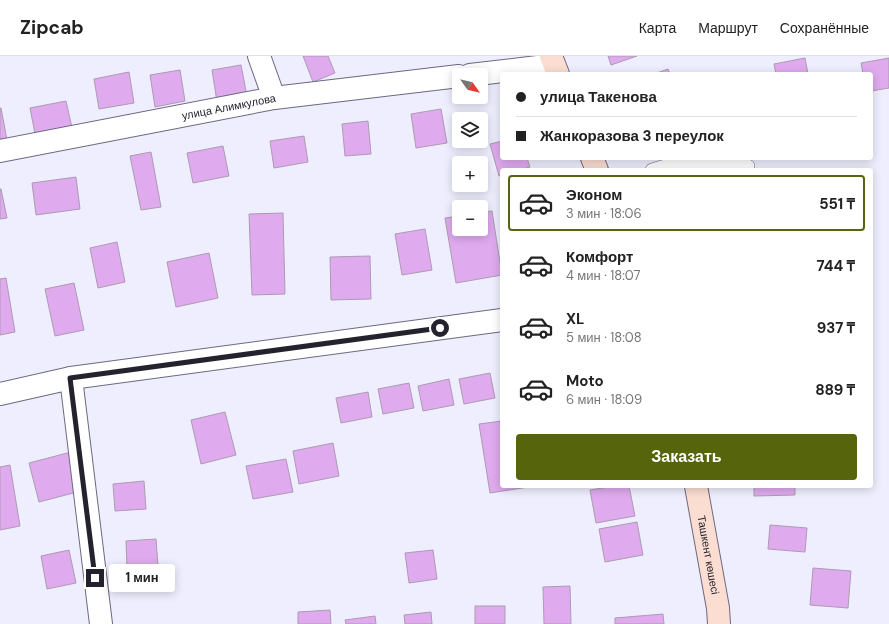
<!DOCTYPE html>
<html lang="ru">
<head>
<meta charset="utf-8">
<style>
	:root { --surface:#fff; --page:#f2f2f2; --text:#222; --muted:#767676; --line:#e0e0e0; --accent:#56650b }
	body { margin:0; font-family:"DM Sans",sans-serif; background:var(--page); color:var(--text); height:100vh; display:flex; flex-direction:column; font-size:15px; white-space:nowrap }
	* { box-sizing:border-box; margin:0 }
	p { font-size:13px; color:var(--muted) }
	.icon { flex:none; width:22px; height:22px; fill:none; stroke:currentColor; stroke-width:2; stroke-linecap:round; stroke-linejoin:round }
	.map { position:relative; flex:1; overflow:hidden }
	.panel { position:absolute; left:500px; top:112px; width:373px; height:320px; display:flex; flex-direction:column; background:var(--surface); border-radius:4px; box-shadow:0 2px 10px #0003 }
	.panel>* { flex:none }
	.top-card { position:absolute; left:500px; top:16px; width:373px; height:88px; border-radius:4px; box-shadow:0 2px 10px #0003; display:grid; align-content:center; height:88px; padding:0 16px; background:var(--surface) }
	.needle { width:26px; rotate:124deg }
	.fabs { position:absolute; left:452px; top:12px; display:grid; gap:8px }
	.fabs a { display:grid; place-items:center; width:36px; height:36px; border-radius:4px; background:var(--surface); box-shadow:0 2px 10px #0003; font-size:20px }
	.end { position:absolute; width:18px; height:18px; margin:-9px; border:5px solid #24232d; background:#fff; box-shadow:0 0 0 2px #fff }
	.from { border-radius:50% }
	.bubble { position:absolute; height:28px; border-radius:4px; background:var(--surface); box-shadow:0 2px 10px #0003; font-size:13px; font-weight:700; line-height:28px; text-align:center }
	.top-card b { display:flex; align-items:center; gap:14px; height:38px; font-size:15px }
	.top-card b+b { border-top:1px solid var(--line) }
	.top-card i { width:10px; height:10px; background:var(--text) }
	ul { padding:7px 0 0; list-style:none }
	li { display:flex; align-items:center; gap:12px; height:56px; margin:0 8px 6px; padding:0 8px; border:2px solid transparent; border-radius:4px }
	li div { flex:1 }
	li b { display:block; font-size:15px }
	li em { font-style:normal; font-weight:700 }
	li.active { border-color:var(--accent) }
	li>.icon { width:36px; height:36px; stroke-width:1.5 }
	.primary-button { display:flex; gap:8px; margin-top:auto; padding:8px 16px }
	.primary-button a { flex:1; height:46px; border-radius:4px; background:var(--accent); color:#fff; font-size:16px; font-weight:700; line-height:46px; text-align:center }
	header { display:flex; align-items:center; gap:24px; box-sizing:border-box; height:56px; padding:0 20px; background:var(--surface); border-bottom:1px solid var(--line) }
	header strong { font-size:19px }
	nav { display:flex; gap:22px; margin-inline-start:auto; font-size:14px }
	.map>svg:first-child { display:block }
	.building { fill:#dfaaee; stroke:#ac9bb1 }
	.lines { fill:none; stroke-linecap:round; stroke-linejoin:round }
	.lane-casing { stroke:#6c6981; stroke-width:14 }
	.street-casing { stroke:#6c6981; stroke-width:24 }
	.secondary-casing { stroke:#6c6981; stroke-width:24 }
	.lane { stroke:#fff; stroke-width:13 }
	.street { stroke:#fff; stroke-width:22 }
	.secondary { stroke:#fcddd2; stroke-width:22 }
	.route { stroke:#24232d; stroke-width:5 }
	.labels { text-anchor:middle; stroke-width:3; stroke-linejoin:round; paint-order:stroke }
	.street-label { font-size:11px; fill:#24232d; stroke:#fdfdfd }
</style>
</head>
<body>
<header>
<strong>Zipcab</strong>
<nav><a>Карта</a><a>Маршрут</a><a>Сохранённые</a></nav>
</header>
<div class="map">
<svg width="889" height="568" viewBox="0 0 889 568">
	<rect width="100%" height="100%" fill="#efeefe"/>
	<g class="building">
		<polygon points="303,0 328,0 335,17 313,26"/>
		<polygon points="608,0 637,0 611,9"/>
		<polygon points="805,2 808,18 776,18 774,8"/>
		<polygon points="889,2 889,32 871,35 871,18 863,18 861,7"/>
		<polygon points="241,9 247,40 217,46 212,14"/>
		<polygon points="668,13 670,18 654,18"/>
		<polygon points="180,14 185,45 155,51 150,19"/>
		<polygon points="129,16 134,47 99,53 94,23"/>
		<polygon points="66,45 73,76 36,83 30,52"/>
		<polygon points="0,52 1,52 7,84 0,85"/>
		<polygon points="441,53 447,87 416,92 411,58"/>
		<polygon points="368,65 371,98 345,100 342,68"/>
		<polygon points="304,80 308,106 274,112 270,85"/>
		<polygon points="502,85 502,102 527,102 530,111 519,114 502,114 502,119 499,120 490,88"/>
		<polygon points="223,90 229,120 193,127 187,97"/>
		<polygon points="151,96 161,151 141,154 130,100"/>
		<polygon points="76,121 80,153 36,159 32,127"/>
		<polygon points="0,133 1,133 7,162 0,163"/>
		<polygon points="492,155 502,219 456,227 445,162 459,160 459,173 481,173 481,156"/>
		<polygon points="283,157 285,238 252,239 249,158"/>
		<polygon points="425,173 432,214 402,219 395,178"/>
		<polygon points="117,186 125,226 98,232 90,192"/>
		<polygon points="209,197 218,242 176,251 167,206"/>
		<polygon points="370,200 371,243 331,244 330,201"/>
		<polygon points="6,222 15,276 0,279 0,223"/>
		<polygon points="74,227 84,274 55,280 45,233"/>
		<polygon points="490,317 495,342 464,348 459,323"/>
		<polygon points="449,323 454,349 423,355 418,330"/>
		<polygon points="409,327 414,352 383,358 378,333"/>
		<polygon points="368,336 372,361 341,367 336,342"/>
		<polygon points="225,356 236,399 201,408 191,364"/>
		<polygon points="502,365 502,430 535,430 490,437 479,368"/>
		<polygon points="333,387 339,420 299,428 293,395"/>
		<polygon points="71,396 81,435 39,446 29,407"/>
		<polygon points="286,403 293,436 253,443 246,410"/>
		<polygon points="10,409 20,470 0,474 0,411"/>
		<polygon points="144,425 146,453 115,455 113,428"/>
		<polygon points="615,430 629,430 635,460 596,467 590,434"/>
		<polygon points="754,430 795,430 795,439 754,440"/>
		<polygon points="637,466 643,499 605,506 599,473"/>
		<polygon points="770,469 807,472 805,496 768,493"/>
		<polygon points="156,483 158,510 127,512 126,485"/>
		<polygon points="69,494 76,527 47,533 41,500"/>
		<polygon points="433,494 437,523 409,527 405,497"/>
		<polygon points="813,512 851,515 848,552 810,549"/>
		<polygon points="570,530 571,568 544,568 543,531"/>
		<rect x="475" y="550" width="30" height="18"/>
		<polygon points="330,554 331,568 298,568 298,556"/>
		<polygon points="431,556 432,568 405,568 404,559"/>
		<polygon points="663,558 664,568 615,568 615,562"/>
		<polygon points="375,560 376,568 346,568 345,564"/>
	</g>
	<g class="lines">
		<g class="lane-casing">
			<polyline id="lane" points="652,114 672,108 748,110"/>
		</g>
		<g class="street-casing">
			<g id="street">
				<polyline points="259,0 274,42"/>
				<polyline points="470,19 554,9"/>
				<path id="s1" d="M0,95l274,-53 185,-22"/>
				<polyline points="71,322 101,568"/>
				<polyline points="0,338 71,322 502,264"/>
			</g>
		</g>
		<g class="secondary-casing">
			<g id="secondary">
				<polyline points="551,0 558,18"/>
				<polyline points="592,102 597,114"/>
				<path id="s2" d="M696,430l22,122 1,16"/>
			</g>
		</g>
		<use href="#lane" class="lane"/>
		<use href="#street" class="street"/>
		<use href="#secondary" class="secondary"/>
	</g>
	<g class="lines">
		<polyline class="route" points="95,522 70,322 440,272"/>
	</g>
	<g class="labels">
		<g class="street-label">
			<text dy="4" stroke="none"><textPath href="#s1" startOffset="233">улица Алимкулова</textPath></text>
			<text dy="4" stroke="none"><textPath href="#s2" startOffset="70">Ташкент көшесі</textPath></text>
		</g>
	</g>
</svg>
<div class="fabs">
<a><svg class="needle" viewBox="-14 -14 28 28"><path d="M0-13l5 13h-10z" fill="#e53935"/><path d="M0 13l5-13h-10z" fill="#767676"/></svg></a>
<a><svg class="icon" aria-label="layers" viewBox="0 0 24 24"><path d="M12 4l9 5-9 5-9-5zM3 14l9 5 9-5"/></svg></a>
<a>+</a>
<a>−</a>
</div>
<i class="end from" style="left:440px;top:272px"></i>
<i class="end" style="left:95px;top:522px"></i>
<div class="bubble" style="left:109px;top:508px;width:66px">1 мин</div>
<div class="top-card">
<b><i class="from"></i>улица Такенова</b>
<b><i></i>Жанкоразова 3 переулок</b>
</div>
<section class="panel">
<ul>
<li class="active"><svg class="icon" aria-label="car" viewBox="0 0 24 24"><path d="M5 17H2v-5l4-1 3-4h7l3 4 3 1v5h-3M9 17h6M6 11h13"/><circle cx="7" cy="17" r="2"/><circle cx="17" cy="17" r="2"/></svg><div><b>Эконом</b><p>3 мин · 18:06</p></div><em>551 ₸</em></li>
<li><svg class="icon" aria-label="car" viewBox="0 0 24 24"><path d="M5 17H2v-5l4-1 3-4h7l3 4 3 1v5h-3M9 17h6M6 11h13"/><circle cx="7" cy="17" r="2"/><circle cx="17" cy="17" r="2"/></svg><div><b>Комфорт</b><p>4 мин · 18:07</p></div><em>744 ₸</em></li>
<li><svg class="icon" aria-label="car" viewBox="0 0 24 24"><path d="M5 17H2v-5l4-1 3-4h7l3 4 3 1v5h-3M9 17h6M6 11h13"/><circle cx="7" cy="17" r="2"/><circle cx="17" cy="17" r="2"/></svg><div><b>XL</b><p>5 мин · 18:08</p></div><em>937 ₸</em></li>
<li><svg class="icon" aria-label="car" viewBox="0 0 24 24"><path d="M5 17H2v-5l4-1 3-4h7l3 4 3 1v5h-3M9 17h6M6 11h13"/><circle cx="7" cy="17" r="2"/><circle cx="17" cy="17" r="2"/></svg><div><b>Moto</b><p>6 мин · 18:09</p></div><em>889 ₸</em></li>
</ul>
<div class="primary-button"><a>Заказать</a></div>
</section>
</div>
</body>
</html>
